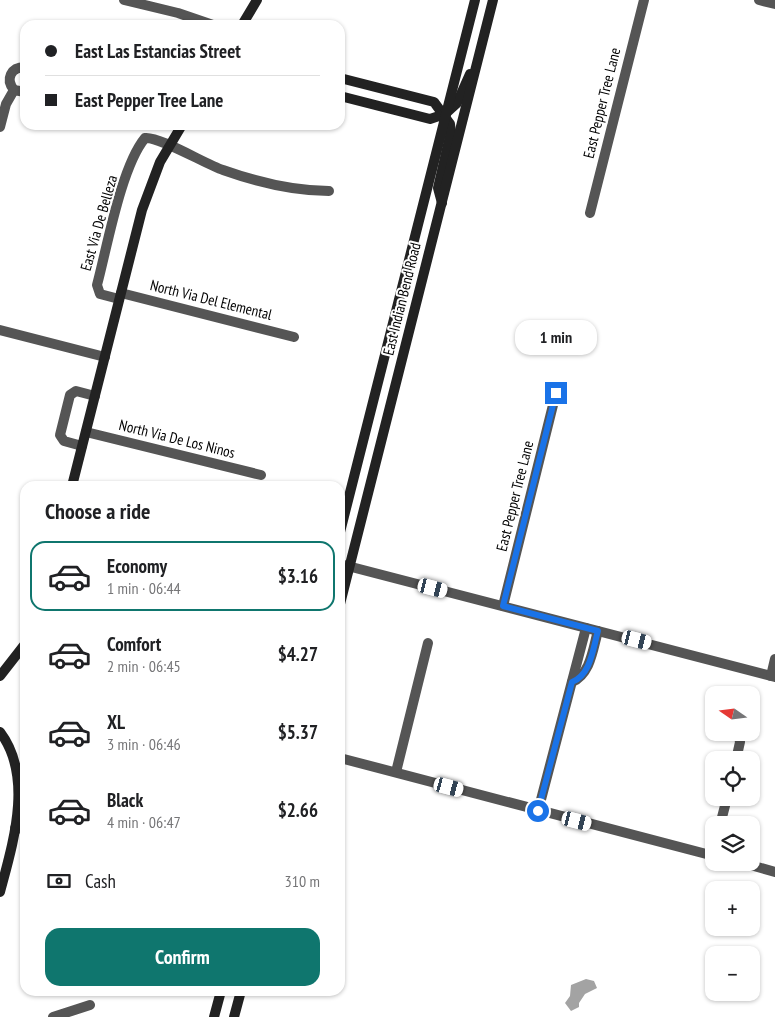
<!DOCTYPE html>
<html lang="en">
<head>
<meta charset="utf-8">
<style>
	:root { --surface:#fff; --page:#f6f6f6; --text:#202124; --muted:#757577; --line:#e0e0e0; --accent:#0f766e }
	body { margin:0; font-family:"PT Sans Narrow",sans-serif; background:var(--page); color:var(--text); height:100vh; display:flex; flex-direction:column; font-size:19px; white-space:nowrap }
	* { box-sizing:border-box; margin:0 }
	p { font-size:16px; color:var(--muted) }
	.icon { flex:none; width:28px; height:28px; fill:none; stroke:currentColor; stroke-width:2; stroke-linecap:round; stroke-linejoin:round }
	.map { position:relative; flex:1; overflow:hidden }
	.details { position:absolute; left:20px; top:481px; width:325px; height:515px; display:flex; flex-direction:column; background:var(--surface); border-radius:15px; box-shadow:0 1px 4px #0004 }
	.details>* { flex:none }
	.hud { position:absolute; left:20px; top:20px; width:325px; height:110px; border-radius:15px; box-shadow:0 1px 4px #0004; display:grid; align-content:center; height:110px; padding:0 25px; background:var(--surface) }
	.needle { width:32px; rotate:284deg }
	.buttons { position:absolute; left:705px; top:686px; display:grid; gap:10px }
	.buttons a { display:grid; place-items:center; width:55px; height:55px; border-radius:10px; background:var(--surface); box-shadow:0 1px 4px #0004; font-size:25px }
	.end { position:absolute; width:22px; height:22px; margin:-11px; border:6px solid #1a73e8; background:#fff; box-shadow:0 0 0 2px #fff }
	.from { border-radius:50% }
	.bubble { position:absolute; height:35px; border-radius:15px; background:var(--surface); box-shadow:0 1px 4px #0004; font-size:16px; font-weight:700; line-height:35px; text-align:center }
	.car { position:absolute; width:15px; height:30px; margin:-15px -8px; border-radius:6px; box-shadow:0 0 4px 1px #0007; background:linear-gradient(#fff 24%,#345 0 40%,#fff 0 76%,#345 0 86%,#fff 0) }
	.hud b { display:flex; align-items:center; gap:18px; height:48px; font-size:19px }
	.hud b+b { border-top:1px solid var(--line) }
	.hud i { width:12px; height:12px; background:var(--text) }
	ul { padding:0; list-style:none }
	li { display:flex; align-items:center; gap:15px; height:70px; margin:0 10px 8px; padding:0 15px; border:2px solid transparent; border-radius:15px }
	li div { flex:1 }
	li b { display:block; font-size:19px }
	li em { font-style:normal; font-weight:700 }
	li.on { border-color:var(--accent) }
	li>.icon { width:45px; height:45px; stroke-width:1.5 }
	h2 { padding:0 25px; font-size:22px; line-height:60px }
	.pay { display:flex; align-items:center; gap:12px; height:55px; padding:0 25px; font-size:19px }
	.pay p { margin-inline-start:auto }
	.primary-button { display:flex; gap:10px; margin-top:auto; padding:10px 25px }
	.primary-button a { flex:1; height:58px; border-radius:15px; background:var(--accent); color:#fff; font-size:20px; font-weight:700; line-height:58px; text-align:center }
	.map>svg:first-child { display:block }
	.water { fill:#a3a3a3 }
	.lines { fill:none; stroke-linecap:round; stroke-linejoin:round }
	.street { stroke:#555; stroke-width:10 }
	.secondary { stroke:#222; stroke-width:10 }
	.route { stroke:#1a73e8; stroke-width:6 }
	.labels { text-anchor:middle; stroke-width:4; stroke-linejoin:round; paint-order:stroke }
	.street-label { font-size:15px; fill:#000; stroke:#fff }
</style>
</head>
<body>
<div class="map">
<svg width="775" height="1017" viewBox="0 0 775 1017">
	<rect width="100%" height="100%" fill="#fff"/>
	<polygon class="water" points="586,979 594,981 597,988 585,994 579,1003 579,1007 571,1011 565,1003 570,996 571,985"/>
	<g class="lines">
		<g class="street">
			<polyline points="124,0 178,13 213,25"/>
			<polyline points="759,0 775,4"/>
			<path d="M25,67c-14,0 -20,12 -11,23l11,2"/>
			<polyline points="0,127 6,104 14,90"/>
			<polyline points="590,213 644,0"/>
			<polyline points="121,293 294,337"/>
			<path d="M119,299l-19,-5 -3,-9c10,-37 24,-118 48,-147 14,-2 62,27 78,32 34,12 70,21 106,21"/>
			<polyline points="0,330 105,357"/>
			<polyline points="86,432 261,475"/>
			<polyline points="82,446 64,441 60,435 70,395 76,391 95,396"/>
			<polyline points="340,564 775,677"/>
			<polyline points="503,606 556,393"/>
			<polyline points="771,676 775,659"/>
			<path d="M572,682c19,-8 21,-34 26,-51"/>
			<polyline points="340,758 714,856"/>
			<polyline points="736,760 740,742 738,732"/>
			<polyline points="396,772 428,643"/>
			<polyline points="538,811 586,628"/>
			<polyline points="720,825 727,798"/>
			<polyline points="15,828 25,829"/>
			<polyline points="740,862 775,872"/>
			<polyline points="53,1017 90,1005"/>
		</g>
		<g class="secondary">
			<polyline points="242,25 257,0"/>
			<polyline points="340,78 434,102 450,124 451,132 438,188 442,203"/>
			<polyline points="340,96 430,119 445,114 457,103 470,74"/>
			<polyline points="72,486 142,210 160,162 182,125"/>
			<polyline points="340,532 475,0"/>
			<polyline points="340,604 493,0"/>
			<polyline points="0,676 25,644"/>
			<path d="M0,732c34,45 13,111 0,160"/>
			<polyline points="214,1017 221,991"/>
			<polyline points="234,1017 241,991"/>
		</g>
	</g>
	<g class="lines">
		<path class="route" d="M538,811l34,-129c19,-7 21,-34 26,-51l-95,-25 53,-213"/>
	</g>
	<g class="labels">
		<g class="street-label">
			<text transform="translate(602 103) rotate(-76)" y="5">East Pepper Tree Lane</text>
			<text transform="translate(99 223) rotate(-74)" y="5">East Via De Belleza</text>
			<text transform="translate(402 299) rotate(-76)" y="5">East Indian Bend Road</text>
			<text transform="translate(211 300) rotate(14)" y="5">North Via Del Elemental</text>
			<text transform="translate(177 439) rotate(14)" y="5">North Via De Los Ninos</text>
			<text transform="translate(515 496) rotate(-76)" y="5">East Pepper Tree Lane</text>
		</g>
	</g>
</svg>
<div class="buttons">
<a><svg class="needle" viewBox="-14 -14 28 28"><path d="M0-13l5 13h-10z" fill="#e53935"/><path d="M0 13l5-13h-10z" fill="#757577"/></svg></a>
<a><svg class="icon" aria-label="locate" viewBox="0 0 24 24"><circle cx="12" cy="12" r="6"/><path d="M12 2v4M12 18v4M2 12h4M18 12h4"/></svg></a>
<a><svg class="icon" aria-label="layers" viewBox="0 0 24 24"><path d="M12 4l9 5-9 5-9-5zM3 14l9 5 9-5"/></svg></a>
<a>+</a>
<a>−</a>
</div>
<i class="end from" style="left:538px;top:811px"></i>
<i class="end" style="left:556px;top:393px"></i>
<div class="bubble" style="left:515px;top:320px;width:82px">1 min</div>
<i class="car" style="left:433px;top:588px;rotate:104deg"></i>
<i class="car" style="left:637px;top:640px;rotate:104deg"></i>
<i class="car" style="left:449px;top:787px;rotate:105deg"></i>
<i class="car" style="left:577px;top:821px;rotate:104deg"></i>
<div class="hud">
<b><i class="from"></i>East Las Estancias Street</b>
<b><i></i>East Pepper Tree Lane</b>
</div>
<section class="details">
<h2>Choose a ride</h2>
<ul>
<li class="on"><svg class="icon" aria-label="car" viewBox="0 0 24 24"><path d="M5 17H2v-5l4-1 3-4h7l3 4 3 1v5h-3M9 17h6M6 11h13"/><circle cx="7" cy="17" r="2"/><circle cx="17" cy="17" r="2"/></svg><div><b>Economy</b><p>1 min · 06:44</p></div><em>$3.16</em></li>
<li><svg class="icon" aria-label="car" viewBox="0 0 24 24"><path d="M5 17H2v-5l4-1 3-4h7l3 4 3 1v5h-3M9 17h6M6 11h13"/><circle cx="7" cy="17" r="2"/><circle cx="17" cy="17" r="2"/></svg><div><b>Comfort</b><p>2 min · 06:45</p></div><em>$4.27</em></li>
<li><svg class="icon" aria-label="car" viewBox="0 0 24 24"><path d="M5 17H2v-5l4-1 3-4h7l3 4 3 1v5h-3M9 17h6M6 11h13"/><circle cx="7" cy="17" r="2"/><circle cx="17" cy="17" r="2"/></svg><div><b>XL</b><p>3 min · 06:46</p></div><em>$5.37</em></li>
<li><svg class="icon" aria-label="car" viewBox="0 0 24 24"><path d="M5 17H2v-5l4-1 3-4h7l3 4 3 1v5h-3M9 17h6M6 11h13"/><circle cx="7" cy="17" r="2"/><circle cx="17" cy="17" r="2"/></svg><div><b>Black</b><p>4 min · 06:47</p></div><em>$2.66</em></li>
</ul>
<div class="pay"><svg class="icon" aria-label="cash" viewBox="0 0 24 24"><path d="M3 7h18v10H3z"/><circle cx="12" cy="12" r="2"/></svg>Cash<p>310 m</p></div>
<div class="primary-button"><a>Confirm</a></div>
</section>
</div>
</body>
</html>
